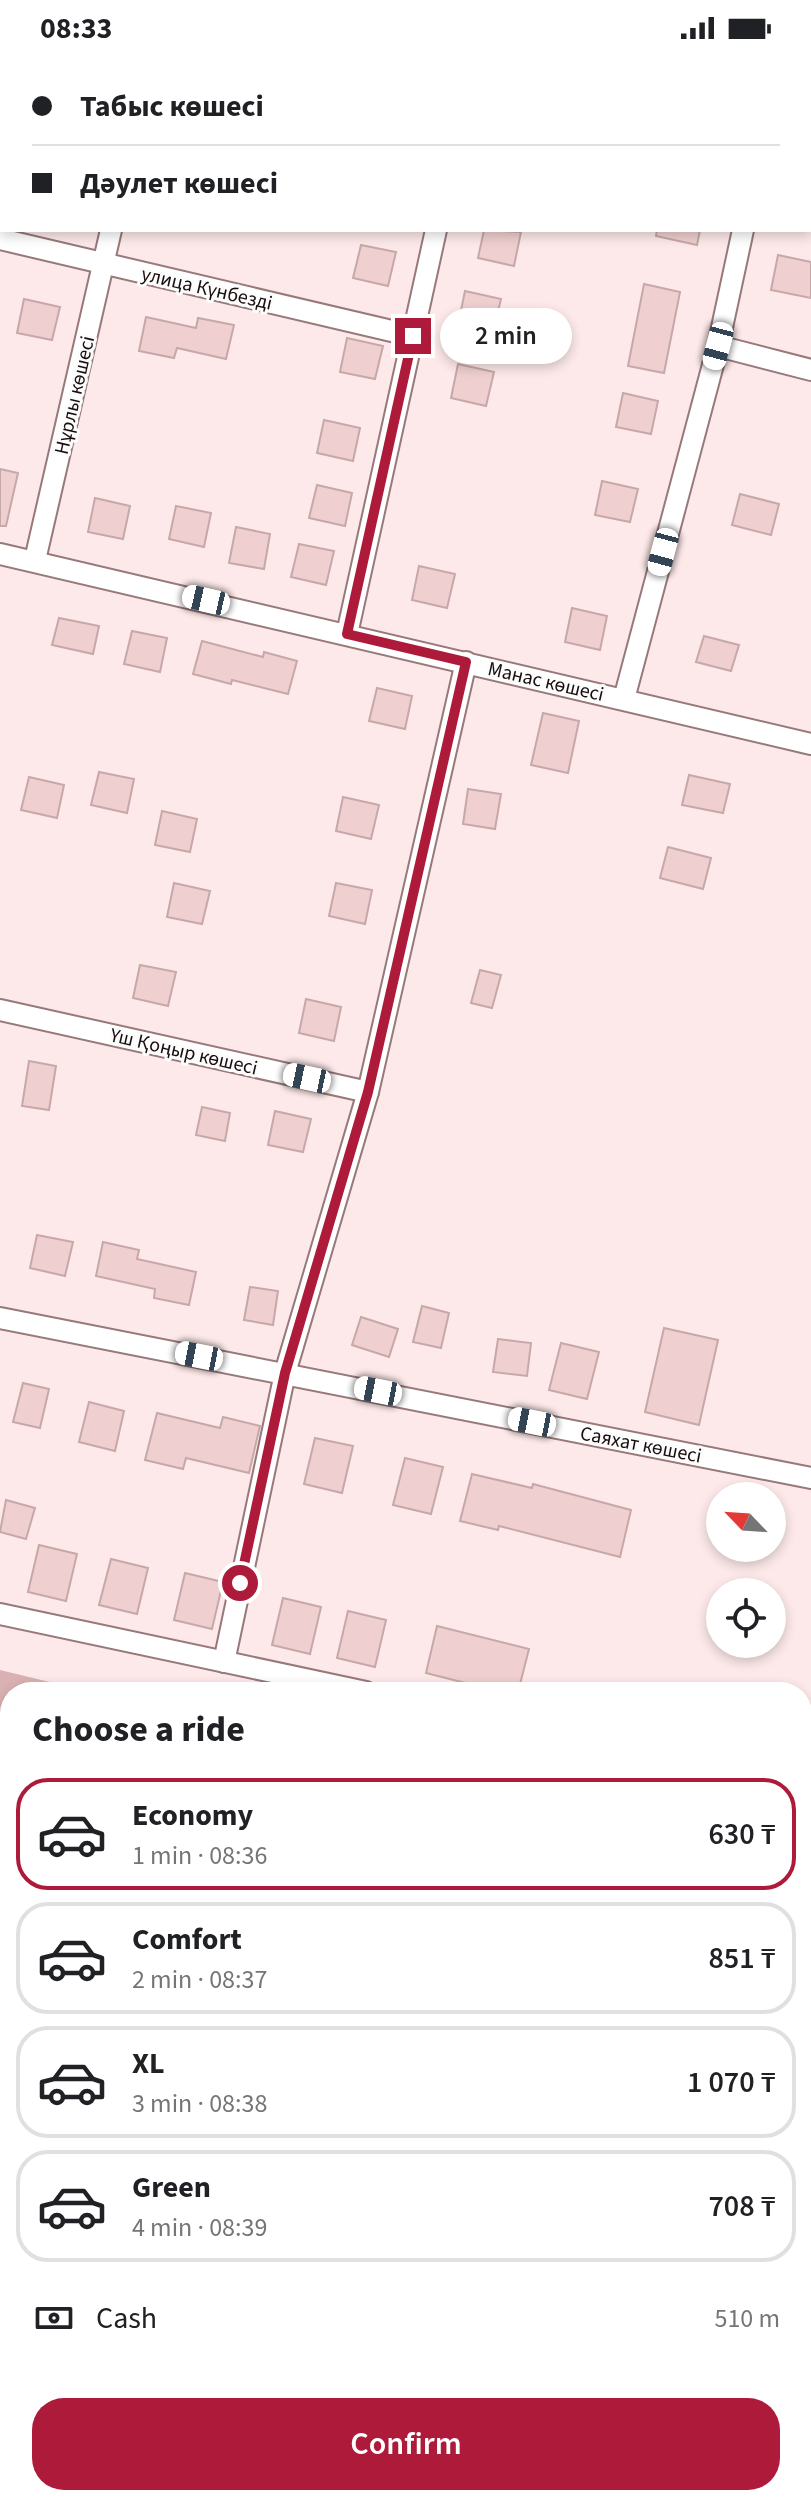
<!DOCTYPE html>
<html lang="en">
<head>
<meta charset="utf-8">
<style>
	:root { --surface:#fff; --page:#f2f2f2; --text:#202124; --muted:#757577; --line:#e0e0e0; --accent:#ae1a3a }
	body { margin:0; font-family:"Source Sans 3",sans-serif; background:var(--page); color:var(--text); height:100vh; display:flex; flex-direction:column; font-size:30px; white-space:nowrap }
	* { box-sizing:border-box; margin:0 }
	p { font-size:26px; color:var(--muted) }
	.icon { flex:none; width:44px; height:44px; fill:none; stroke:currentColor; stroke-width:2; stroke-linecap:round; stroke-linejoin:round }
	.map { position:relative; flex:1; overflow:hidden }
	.drawer { position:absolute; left:0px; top:1626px; width:812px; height:824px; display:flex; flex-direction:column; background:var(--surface); border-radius:32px 32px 0 0; box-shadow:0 4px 12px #0003 }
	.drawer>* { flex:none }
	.hud { position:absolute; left:0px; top:0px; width:812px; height:176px; box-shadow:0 4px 12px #0003; display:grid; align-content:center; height:176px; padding:0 32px; background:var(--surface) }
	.needle { width:52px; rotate:295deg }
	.tools { position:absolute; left:706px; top:1426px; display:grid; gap:16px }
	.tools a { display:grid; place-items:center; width:80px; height:80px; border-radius:50%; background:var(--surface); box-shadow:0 4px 12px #0003; font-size:40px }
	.end { position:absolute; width:36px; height:36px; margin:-18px; border:10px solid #ae1a3a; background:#fff; box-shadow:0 0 0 4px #fff }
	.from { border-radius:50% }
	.bubble { position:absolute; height:56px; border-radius:28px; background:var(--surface); box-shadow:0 4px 12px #0003; font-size:26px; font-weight:600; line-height:56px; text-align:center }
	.car { position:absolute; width:24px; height:48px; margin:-24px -12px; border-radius:10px; box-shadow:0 0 6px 2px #0007; background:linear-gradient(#fff 24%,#345 0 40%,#fff 0 76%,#345 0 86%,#fff 0) }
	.hud b { display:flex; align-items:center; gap:28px; height:76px; font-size:30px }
	.hud b+b { border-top:2px solid var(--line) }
	.hud i { width:20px; height:20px; background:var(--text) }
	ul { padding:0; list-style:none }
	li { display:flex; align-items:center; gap:24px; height:112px; margin:0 16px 12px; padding:0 16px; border:4px solid var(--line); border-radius:32px }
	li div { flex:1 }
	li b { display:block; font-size:30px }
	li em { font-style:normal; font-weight:600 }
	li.active { border-color:var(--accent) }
	li>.icon { width:72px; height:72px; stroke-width:1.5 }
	h2 { padding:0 32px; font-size:36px; line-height:96px }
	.pay { display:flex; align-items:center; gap:20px; height:88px; padding:0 32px; font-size:30px }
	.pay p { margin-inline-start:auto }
	.cta { display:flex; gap:16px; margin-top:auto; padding:16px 32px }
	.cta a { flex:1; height:92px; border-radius:32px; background:var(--accent); color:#fff; font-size:32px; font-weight:600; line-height:92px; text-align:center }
	.status { display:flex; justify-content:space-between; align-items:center; height:56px; padding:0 40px; background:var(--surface); direction:ltr }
	.status svg { height:22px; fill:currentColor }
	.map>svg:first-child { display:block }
	.green { fill:#dab1b2 }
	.building { fill:#efcfcf; stroke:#c7a8a8; stroke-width:2 }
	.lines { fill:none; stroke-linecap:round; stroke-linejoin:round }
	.lane-casing { stroke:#97797a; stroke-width:14 }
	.street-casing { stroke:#97797a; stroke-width:24 }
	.primary-casing { stroke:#97797a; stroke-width:36 }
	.lane { stroke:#fff; stroke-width:10 }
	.street { stroke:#fff; stroke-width:20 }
	.primary { stroke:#fff; stroke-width:32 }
	.route { stroke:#ae1a3a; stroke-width:10 }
	.labels { text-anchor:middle; stroke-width:6; stroke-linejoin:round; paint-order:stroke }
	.street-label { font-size:20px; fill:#180e0e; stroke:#fcfcfc }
</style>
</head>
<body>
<div class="status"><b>08:33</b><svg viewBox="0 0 49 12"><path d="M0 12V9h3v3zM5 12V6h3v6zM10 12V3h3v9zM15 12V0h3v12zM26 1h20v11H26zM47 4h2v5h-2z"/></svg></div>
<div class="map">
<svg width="811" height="2450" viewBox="0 0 811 2450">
	<rect width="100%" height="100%" fill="#fde9e9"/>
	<g class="green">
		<polygon points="0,1614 91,1636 10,1636 10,1735 0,1733"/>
		<polygon points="382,2440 513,2440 511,2450 379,2450"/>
	</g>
	<g class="building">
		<polygon points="484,174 521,176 514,210 478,202"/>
		<polygon points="657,174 700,174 697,189 656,180"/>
		<polygon points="361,189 396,196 388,230 353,222"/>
		<polygon points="778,199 811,206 811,242 771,234"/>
		<polygon points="644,228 680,236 664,317 628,310"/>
		<polygon points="465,235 501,243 493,276 458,269"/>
		<polygon points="24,243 60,251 52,284 17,277"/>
		<polygon points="146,261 196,272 198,262 234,269 226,303 177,292 174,302 139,295"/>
		<polygon points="347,282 383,290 375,323 340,316"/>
		<polygon points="458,308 494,316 486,350 451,342"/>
		<polygon points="623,337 658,345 651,378 616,371"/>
		<polygon points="324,364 360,372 353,405 317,397"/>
		<polygon points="0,413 18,417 6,470 0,470"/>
		<polygon points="602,425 638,433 630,466 595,459"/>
		<polygon points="317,429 352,437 345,470 309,462"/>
		<polygon points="740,438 779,448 771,479 732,469"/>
		<polygon points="95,442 130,450 123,483 88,476"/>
		<polygon points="176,450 211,457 204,491 169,483"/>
		<polygon points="236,471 270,478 264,513 229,507"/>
		<polygon points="299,488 334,495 326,529 291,521"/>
		<polygon points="419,510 455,518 447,552 412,544"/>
		<polygon points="572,552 607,560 600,594 565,586"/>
		<polygon points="59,562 99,570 93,598 52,589"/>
		<polygon points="132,575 167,582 160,616 124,608"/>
		<polygon points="704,580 739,589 731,615 696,606"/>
		<polygon points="202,585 263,601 264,596 297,605 288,638 232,624 231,628 193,618"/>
		<polygon points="377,632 412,640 405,673 369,665"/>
		<polygon points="543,657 579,665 568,717 531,709"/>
		<polygon points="99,716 134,723 127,757 91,749"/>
		<polygon points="689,719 730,728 723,757 682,749"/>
		<polygon points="29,721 64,729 57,762 21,754"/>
		<polygon points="468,733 501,738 495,773 463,768"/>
		<polygon points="343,741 379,749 371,783 336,775"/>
		<polygon points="162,755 197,763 190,796 155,789"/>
		<polygon points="668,791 711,802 703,833 660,822"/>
		<polygon points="174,827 210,835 202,868 167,861"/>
		<polygon points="336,827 372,834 365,868 329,860"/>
		<polygon points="140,909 176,916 168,950 133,942"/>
		<polygon points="480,914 501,919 492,952 471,947"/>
		<polygon points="306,943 341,951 334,985 299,977"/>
		<polygon points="29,1005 56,1010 49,1054 22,1050"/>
		<polygon points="202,1051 230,1057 225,1085 196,1079"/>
		<polygon points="275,1055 311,1063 303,1096 268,1089"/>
		<polygon points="37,1179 73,1186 65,1220 30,1212"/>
		<polygon points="103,1186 139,1194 137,1203 196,1216 189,1249 154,1242 155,1233 96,1220"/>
		<polygon points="250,1231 278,1235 273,1269 244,1264"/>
		<polygon points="422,1250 449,1257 441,1292 413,1286"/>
		<polygon points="361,1261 398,1273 389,1301 352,1289"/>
		<polygon points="664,1272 718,1284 699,1369 645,1356"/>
		<polygon points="498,1283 531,1287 527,1320 493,1316"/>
		<polygon points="561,1287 599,1296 587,1343 549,1334"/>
		<polygon points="23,1327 49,1333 40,1372 13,1366"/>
		<polygon points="89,1346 124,1355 115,1395 79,1386"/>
		<polygon points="157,1357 220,1372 223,1361 260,1370 249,1417 186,1402 183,1413 145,1404"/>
		<polygon points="315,1382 353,1390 342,1437 304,1428"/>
		<polygon points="405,1402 443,1411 431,1458 393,1449"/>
		<polygon points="472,1418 532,1432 533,1428 631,1454 620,1501 499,1470 498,1474 460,1465"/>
		<polygon points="6,1444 35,1452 26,1483 0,1476"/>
		<polygon points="39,1489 77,1498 66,1545 28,1536"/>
		<polygon points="111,1503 148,1512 137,1558 99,1549"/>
		<polygon points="185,1517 223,1526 212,1573 174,1564"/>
		<polygon points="283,1542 321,1551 310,1598 272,1589"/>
		<polygon points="348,1555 386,1564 375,1611 337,1602"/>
		<polygon points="437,1570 529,1593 518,1636 501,1636 426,1617"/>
	</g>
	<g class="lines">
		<g class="lane-casing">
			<g id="lane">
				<polyline points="0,2014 10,2016"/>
				<polyline points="0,2135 10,2137"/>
				<polyline points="305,2450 307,2440"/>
			</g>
		</g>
		<g class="street-casing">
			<g id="street">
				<polyline points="145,2 146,0"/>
				<polyline points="473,2 473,0"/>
				<polyline points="780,2 780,0"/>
				<polyline points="0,183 413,280"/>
				<polyline points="718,290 811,314"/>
				<polyline points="0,498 811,688"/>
				<polyline points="35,504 111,174"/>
				<polyline points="347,578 436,174"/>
				<polyline points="624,643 718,290 743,174"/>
				<polyline points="0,954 368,1036"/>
				<polyline points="0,1262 811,1422"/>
				<polyline points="0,1558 366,1636"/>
				<polyline points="224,1606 285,1317 368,1036 466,606"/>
				<polyline points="802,1727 811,1729"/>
			</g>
		</g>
		<g class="primary-casing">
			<g id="primary">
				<polyline points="802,2241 811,2194"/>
				<polyline points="802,2419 811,2372"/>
				<polyline points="762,2450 763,2440"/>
				<polyline points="796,2450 798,2440"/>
			</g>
		</g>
		<use href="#lane" class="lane"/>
		<use href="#street" class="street"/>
		<use href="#primary" class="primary"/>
	</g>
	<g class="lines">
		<polyline class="route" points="240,1527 285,1317 368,1036 466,606 347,578 413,280"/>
	</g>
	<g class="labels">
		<g class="street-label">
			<text transform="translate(207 232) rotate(13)" y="7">улица Күнбезді</text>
			<text transform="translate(74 339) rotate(-77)" y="7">Нұрлы көшесі</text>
			<text transform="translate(546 625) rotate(13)" y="7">Манас көшесі</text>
			<text transform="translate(184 995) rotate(13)" y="7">Үш Қоңыр көшесі</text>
			<text transform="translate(641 1388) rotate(11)" y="7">Саяхат көшесі</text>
		</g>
	</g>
</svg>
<div class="tools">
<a><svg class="needle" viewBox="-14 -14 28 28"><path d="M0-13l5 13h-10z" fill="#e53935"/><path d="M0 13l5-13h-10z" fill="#757577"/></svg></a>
<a><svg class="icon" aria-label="locate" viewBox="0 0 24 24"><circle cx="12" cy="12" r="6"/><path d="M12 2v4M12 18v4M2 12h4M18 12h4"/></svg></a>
</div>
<i class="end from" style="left:240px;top:1527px"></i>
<i class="end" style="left:413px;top:280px"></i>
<div class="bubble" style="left:440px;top:252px;width:132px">2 min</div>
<i class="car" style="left:718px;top:290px;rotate:195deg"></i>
<i class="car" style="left:663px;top:496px;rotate:195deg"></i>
<i class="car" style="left:206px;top:544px;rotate:283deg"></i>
<i class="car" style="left:307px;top:1022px;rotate:282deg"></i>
<i class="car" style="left:199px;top:1300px;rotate:281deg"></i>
<i class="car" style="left:378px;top:1335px;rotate:281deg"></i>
<i class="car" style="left:532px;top:1366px;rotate:281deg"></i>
<div class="hud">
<b><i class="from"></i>Табыс көшесі</b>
<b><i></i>Дәулет көшесі</b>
</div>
<section class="drawer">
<h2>Choose a ride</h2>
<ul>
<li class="active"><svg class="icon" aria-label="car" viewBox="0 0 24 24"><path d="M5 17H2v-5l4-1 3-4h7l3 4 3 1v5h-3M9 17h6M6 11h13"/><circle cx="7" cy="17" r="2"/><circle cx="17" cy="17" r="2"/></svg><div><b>Economy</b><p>1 min · 08:36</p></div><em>630 ₸</em></li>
<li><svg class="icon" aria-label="car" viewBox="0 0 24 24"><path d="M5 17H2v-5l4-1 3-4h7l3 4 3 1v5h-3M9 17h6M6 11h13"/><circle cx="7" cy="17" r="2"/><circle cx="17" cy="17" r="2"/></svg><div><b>Comfort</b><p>2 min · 08:37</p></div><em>851 ₸</em></li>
<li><svg class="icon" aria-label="car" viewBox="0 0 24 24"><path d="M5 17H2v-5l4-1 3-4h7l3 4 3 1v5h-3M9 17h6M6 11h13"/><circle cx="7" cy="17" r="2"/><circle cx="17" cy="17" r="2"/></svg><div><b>XL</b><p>3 min · 08:38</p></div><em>1 070 ₸</em></li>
<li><svg class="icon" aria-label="car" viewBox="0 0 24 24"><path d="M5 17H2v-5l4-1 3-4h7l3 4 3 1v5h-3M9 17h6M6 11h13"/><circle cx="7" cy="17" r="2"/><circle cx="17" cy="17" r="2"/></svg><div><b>Green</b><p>4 min · 08:39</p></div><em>708 ₸</em></li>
</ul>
<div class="pay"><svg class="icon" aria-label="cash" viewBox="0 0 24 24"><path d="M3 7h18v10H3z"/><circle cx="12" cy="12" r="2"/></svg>Cash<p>510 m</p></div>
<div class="cta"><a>Confirm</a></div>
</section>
</div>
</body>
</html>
